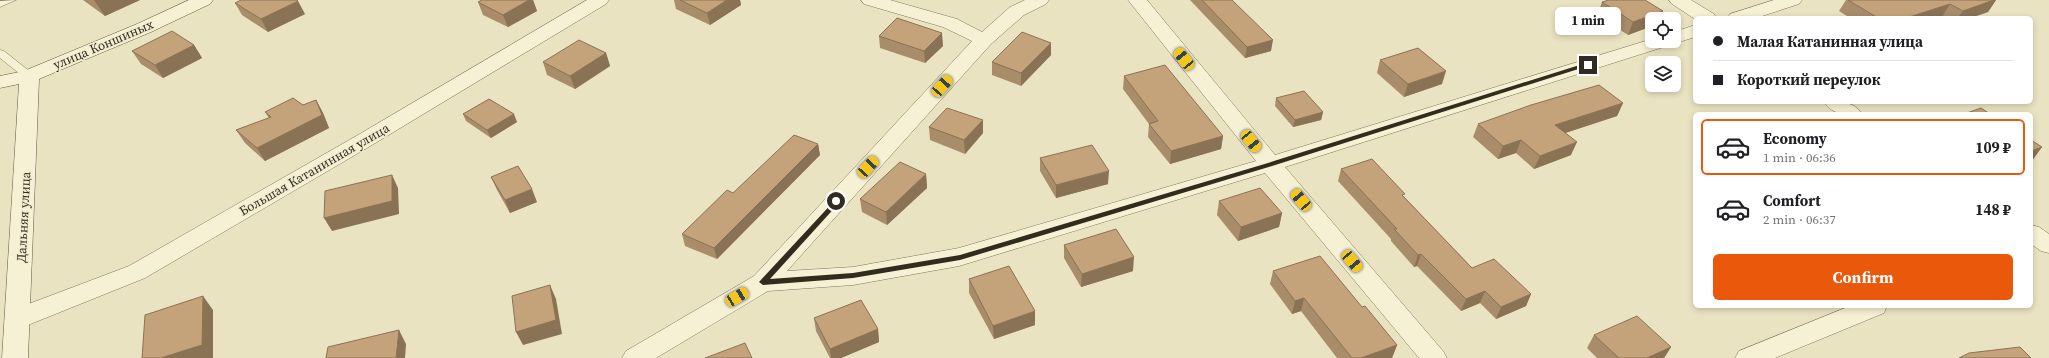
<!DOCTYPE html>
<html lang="en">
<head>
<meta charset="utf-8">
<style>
	:root { --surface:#fff; --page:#f6f6f6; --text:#202124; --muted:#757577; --line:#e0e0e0; --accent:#ea580c }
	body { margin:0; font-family:"Source Serif 4",serif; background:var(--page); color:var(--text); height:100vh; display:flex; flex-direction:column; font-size:15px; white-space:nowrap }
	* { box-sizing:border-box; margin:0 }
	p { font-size:13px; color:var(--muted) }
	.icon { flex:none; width:22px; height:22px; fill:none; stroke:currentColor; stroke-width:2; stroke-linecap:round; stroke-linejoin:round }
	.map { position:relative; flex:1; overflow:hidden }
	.panel { position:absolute; left:1693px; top:112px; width:340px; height:196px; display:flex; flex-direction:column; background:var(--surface); border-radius:6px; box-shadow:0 2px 6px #0003 }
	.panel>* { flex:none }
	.top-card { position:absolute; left:1693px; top:16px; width:340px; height:88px; border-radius:6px; box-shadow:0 2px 6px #0003; display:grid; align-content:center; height:88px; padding:0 20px; background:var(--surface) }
	.tools { position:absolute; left:1645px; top:12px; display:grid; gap:8px }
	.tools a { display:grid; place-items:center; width:36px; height:36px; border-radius:6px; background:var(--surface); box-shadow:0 2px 6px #0003; font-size:20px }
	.end { position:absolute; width:18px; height:18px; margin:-9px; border:5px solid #332b1e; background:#fff; box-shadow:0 0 0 2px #fff }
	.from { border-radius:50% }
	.bubble { position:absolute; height:28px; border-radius:6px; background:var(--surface); box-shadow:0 2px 6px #0003; font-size:13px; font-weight:700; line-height:28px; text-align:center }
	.car { position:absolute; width:12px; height:24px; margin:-12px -6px; border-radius:5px; box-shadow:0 0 3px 1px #0007; background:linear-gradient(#f5c518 24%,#345 0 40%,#f5c518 0 76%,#345 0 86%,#f5c518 0) }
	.top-card b { display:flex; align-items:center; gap:14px; height:38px; font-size:15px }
	.top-card b+b { border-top:1px solid var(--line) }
	.top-card i { width:10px; height:10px; background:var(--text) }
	ul { padding:7px 0 0; list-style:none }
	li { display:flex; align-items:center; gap:12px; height:56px; margin:0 8px 6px; padding:0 12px; border:2px solid transparent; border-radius:6px }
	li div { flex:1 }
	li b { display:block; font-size:15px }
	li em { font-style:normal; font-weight:700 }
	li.selected { border-color:var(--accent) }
	li>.icon { width:36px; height:36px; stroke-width:1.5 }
	.cta { display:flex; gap:8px; margin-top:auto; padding:8px 20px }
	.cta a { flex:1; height:46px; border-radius:6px; background:var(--accent); color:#fff; font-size:16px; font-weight:700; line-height:46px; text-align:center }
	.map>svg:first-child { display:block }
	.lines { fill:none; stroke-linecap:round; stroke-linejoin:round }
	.lane-casing { stroke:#82755a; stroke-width:1 }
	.street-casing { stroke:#82755a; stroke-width:1 }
	.secondary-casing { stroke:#64563e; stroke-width:1 }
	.lane { fill:#f6f0d4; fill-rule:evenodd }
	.street { fill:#f6f0d4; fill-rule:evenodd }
	.secondary { fill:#f6f0d4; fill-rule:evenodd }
	.wall { fill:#a98c69 }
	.shaded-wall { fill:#8a7255 }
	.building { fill:#c5a37a; stroke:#8a7255 }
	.route { fill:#332b1e }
	.labels { text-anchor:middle; stroke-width:3; stroke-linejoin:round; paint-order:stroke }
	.street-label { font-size:13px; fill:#332b1e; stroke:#f2edd1 }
</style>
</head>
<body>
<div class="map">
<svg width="2049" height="358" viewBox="0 0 2049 358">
	<rect width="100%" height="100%" fill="#eae3c2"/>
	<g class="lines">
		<g class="lane-casing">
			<g id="lane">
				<polygon points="16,0 0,7 0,1"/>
				<polygon points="0,50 4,51 33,74 34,76 33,78 25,78 0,58"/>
			</g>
		</g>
		<g class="street-casing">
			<g id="street">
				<polygon points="587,0 609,0 606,4 372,145 145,278 28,325 19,328 10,325 7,318 10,311 129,266 358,135"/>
				<polygon points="861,0 890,0 957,19 982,32 1010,7 1025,0 1049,0 1046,4 1024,15 991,44 787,271 853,267 959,248 1256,161 1128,0 1147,0 1275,155 1652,39 1652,41 1674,41 1674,32 1695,25 1695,37 1285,167 1443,351 1447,358 1419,358 1265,173 959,266 853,285 768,291 656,358 622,358 626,351 754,276 972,41 943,27 864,4"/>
				<polygon points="1669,0 1691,0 1714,14 1716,18 1695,19 1672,4"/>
				<polygon points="1774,0 1802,0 1799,4 1756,18 1728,18 1730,14"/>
				<path d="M1824,102c15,0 29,-2 38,12 -15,0 -29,2 -38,-12z"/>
				<polygon points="2031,225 2039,227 2049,234 2049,253 2041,251 2031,244"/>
				<polygon points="1850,306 1887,306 1884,313 1775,358 1735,358 1739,351"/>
			</g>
		</g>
		<g class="secondary-casing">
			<polygon id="secondary" points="189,0 213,0 210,4 151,32 39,79 28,358 2,358 19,84 0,88 0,76 24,71 137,24"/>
		</g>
		<use href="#lane" class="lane"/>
		<use href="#street" class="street"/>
		<use href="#secondary" class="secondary"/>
	</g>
	<g class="wall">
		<polygon points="83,0 140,0 105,16"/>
		<polygon points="482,0 533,0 537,11 508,27 483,15 478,2"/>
		<polygon points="674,0 740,0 741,5 710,25 676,9"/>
		<polygon points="1190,0 1232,0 1271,51 1245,58"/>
		<polygon points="1846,0 1996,0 1988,12 1970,18 1944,18 1942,17 1938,18 1850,18 1839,11"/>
		<polygon points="1602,2 1663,11 1659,19 1652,19 1652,26 1628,35 1597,15"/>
		<polygon points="235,3 305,14 268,32 242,15"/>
		<polygon points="879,36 943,46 925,63 880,48"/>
		<polygon points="1051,43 1051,55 1021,86 992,75 992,62"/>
		<polygon points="194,45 202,58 163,78 141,64 132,51"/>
		<polygon points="606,53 610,66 575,89 547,75 543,62"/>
		<polygon points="1380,60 1442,84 1404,97 1377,73"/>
		<polygon points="1124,76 1223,136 1221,149 1170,164 1148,137 1149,124 1123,89"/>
		<polygon points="1276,98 1323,112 1321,120 1293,127 1275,106"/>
		<polygon points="316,100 323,113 329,128 265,161 245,143 236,130 269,118 265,112 303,105"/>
		<polygon points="1623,103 1617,116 1565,133 1571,155 1534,169 1516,153 1498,159 1473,137 1478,124"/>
		<polygon points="463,114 517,122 491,138 466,121"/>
		<polygon points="983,120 983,133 965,154 930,140 929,127"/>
		<polygon points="818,144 820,155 717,259 685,246 682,234 733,193"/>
		<polygon points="1040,158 1108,184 1056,198 1040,171"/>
		<polygon points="1341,169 1404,197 1472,268 1531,294 1526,306 1496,319 1480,303 1461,311 1417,266 1414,267 1391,241 1391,239 1338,181"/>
		<polygon points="926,174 927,188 887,225 862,212 860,199"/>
		<polygon points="491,177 537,202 510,213 497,190"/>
		<polygon points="1219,201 1282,213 1279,227 1238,241 1217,215"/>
		<polygon points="1064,245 1133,271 1081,287 1064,258"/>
		<polygon points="1273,271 1362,307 1397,345 1392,358 1337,358 1301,311 1292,314 1270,284"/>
		<polygon points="969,279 1035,325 994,339 969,293"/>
		<polygon points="814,318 878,329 879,342 841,358 830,358 816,331"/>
		<polygon points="1594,335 1671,347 1664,358 1597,358 1587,348"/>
	</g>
	<g class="shaded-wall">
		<polygon points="94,0 140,0 105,16"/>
		<polygon points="529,0 533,0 537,11 508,27 503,15"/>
		<polygon points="727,0 740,0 741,5 710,25 707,13"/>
		<polygon points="1994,0 1996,0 1988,12 1970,18 1958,18 1963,11"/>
		<polygon points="298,1 305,14 268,32 261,19"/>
		<polygon points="1950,4 1942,17 1938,18 1906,18"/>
		<polygon points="1663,11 1659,19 1652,19 1652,26 1628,35 1633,22"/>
		<polygon points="942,33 943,46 925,63 924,51"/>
		<polygon points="1273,40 1271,51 1245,58 1247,47"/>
		<polygon points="1051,43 1051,55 1021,86 1021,73"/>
		<polygon points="194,45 202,58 163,78 155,65"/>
		<polygon points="606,53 610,66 575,89 570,76"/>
		<polygon points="1446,71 1442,84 1404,97 1408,84"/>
		<polygon points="316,100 323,113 329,128 265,161 257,148"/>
		<polygon points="1623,103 1617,116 1550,138 1555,125"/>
		<polygon points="1323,112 1321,120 1293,127 1295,120"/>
		<polygon points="514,114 517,122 491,138 487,130"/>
		<polygon points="983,120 983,133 965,154 964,140"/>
		<polygon points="1223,136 1221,149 1170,164 1171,151"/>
		<polygon points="1521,140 1516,153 1498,159 1503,146"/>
		<polygon points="1577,142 1571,155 1534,169 1540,156"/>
		<polygon points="818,144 820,155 717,259 714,248"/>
		<polygon points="2042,147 2032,161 2031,161 2031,151"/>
		<polygon points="1109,171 1108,184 1056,198 1056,185"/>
		<polygon points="926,174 927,188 887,225 886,212"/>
		<polygon points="392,175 398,188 399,214 332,231 324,218"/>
		<polygon points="532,189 537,202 510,213 505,200"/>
		<polygon points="1282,213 1279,227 1238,241 1241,227"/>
		<polygon points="1421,254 1417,266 1414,267 1418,255"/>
		<polygon points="1134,257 1133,271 1081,287 1082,274"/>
		<polygon points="550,285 556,299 562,334 523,345 516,332"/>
		<polygon points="1485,291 1480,303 1461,311 1466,299"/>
		<polygon points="1531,294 1526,306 1496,319 1501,307"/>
		<polygon points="203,296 213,310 213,358 161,358"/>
		<polygon points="1304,298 1301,311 1292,314 1295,301"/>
		<polygon points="1035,311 1035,325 994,339 993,326"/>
		<polygon points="878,329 879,342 841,358 831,358 830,349"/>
		<polygon points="399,330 406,344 405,358 396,358"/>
		<polygon points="1397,345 1392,358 1361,358"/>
		<polygon points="1671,347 1664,358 1647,358"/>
	</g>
	<g class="building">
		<polygon points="241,0 297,0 298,1 261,19 235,3"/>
		<polygon points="482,0 529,0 503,15 478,2"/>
		<polygon points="680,0 727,0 707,13"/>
		<polygon points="1202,0 1232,0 1273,40 1247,47"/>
		<polygon points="1609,0 1645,0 1663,11 1633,22 1602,2"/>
		<polygon points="1848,0 1994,0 1963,11 1950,4 1906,18 1878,18"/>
		<polygon points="897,18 942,33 924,51 879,36"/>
		<polygon points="172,31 194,45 155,65 132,51"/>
		<polygon points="1022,32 1051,43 1021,73 992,62"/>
		<polygon points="579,40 606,53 570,76 543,62"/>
		<polygon points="1418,48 1446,71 1408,84 1380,60"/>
		<polygon points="1165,65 1223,136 1171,151 1149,124 1158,121 1124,76"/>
		<polygon points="1599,85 1623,103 1555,125 1577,142 1540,156 1521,140 1503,146 1478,124 1531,105"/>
		<polygon points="1304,91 1323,112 1295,120 1276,98"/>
		<polygon points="293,98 303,105 316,100 322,115 257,148 236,130 271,117 265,112"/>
		<polygon points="489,99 514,114 487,130 463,114"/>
		<polygon points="947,108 983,120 964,140 929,127"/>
		<polygon points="1981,108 1990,114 1964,114"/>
		<polygon points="794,135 818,144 714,248 682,234 727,190 733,193"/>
		<polygon points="2031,140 2042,147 2031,151"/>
		<polygon points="1092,145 1109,171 1056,185 1040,158"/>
		<polygon points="1372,159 1405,194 1402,195 1472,268 1494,259 1531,294 1501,307 1485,291 1466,299 1421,254 1418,255 1394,229 1397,229 1341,169"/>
		<polygon points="900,162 926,174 886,212 860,199"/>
		<polygon points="518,166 532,189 505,200 491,177"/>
		<polygon points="392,175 392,201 324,218 325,191"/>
		<polygon points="1260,188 1282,213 1241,227 1219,201"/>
		<polygon points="1116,229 1134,257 1082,274 1064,245"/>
		<polygon points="1320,256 1362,307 1365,306 1397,345 1361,358 1352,358 1304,298 1295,301 1273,271"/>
		<polygon points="1009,266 1035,311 993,326 969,279"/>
		<polygon points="550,285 556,320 516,332 512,296"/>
		<polygon points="203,296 202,345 161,358 142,358 145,315"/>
		<polygon points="861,300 878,329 830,349 814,318"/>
		<polygon points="1637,316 1671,347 1647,358 1619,358 1594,335"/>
		<polygon points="399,330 396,358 326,358 328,347"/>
		<polygon points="745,343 752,358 705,358"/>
		<polygon points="2020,347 2031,358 1959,358 1969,353"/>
	</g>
	<polygon class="route" points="1586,63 1591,65 1272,166 960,260 853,278 763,285 759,282 836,199 839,200 839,203 770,279 853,273 960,255 1268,163"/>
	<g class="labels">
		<g class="street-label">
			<text transform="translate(103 44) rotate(-23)" y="5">улица Коншиных</text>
			<text transform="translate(314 169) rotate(-30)" y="5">Большая Катанинная улица</text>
			<text transform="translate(23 217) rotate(-87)" y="5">Дальняя улица</text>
		</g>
	</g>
</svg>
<div class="tools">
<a><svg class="icon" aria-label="locate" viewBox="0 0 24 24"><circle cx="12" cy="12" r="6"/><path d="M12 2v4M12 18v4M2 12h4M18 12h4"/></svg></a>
<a><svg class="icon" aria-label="layers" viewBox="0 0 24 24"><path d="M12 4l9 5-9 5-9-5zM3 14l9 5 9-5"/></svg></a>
</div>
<i class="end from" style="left:836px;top:201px"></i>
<i class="end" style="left:1588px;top:65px"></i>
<div class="bubble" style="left:1555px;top:7px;width:66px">1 min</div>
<i class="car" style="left:1184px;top:59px;rotate:321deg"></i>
<i class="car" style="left:942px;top:86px;rotate:42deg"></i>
<i class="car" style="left:1251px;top:141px;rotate:141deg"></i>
<i class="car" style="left:868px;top:167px;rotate:43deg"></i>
<i class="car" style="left:1301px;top:200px;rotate:320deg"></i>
<i class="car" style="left:1352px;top:261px;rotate:140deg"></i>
<i class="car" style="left:737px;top:297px;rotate:59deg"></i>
<div class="top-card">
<b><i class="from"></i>Малая Катанинная улица</b>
<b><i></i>Короткий переулок</b>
</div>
<section class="panel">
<ul>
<li class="selected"><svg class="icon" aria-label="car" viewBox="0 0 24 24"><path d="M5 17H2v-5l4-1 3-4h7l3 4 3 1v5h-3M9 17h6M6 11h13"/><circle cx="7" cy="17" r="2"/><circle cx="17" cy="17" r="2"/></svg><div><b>Economy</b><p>1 min · 06:36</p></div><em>109 ₽</em></li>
<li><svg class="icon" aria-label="car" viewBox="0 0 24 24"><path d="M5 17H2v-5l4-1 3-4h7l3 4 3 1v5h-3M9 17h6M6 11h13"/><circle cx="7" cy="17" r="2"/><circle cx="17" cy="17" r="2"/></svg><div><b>Comfort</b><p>2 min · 06:37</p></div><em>148 ₽</em></li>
</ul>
<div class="cta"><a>Confirm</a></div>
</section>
</div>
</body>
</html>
